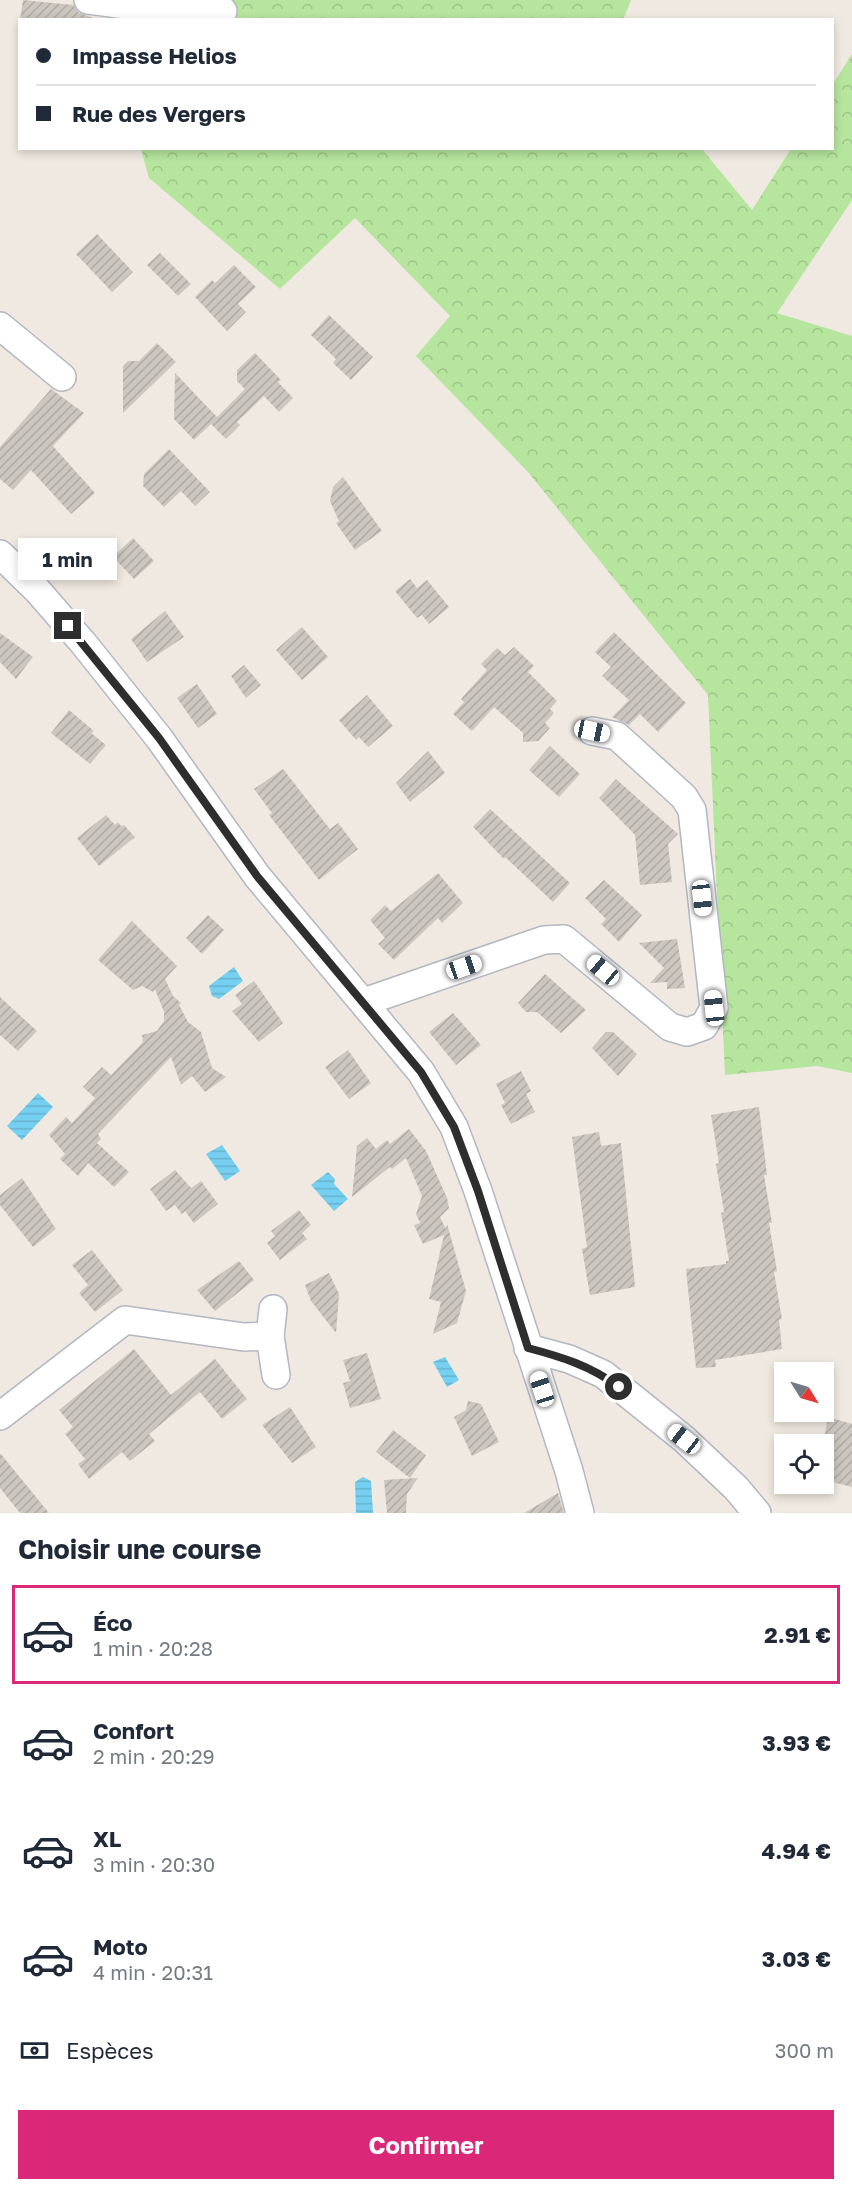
<!DOCTYPE html>
<html lang="fr">
<head>
<meta charset="utf-8">
<style>
	:root { --surface:#fff; --page:#f2f2f3; --text:#1f2937; --muted:#747a83; --line:#e0e1e3; --accent:#db2777 }
	body { margin:0; font-family:"Golos Text",sans-serif; background:var(--page); color:var(--text); height:100vh; display:flex; flex-direction:column; font-size:22px; white-space:nowrap }
	* { box-sizing:border-box; margin:0 }
	p { font-size:20px; color:var(--muted) }
	.icon { flex:none; width:33px; height:33px; fill:none; stroke:currentColor; stroke-width:2; stroke-linecap:round; stroke-linejoin:round }
	.map { position:relative; height:1513px; overflow:hidden }
	.sheet { display:flex; flex-direction:column; background:var(--surface); flex:1 }
	.sheet>* { flex:none }
	.top-card { position:absolute; left:18px; top:18px; width:816px; height:132px; border-radius:0px; box-shadow:0 3px 9px #0003; display:grid; align-content:center; height:132px; padding:0 18px; background:var(--surface) }
	.needle { width:39px; rotate:127deg }
	.fabs { position:absolute; left:774px; top:1362px; display:grid; gap:12px }
	.fabs a { display:grid; place-items:center; width:60px; height:60px; border-radius:0px; background:var(--surface); box-shadow:0 3px 9px #0003; font-size:30px }
	.end { position:absolute; width:27px; height:27px; margin:-14px; border:8px solid #2e2e2e; background:#fff; box-shadow:0 0 0 3px #fff }
	.from { border-radius:50% }
	.bubble { position:absolute; height:42px; border-radius:0px; background:var(--surface); box-shadow:0 3px 9px #0003; font-size:20px; font-weight:700; line-height:42px; text-align:center }
	.car { position:absolute; width:18px; height:36px; margin:-18px -9px; border-radius:8px; box-shadow:0 0 4px 2px #0007; background:linear-gradient(#fff 24%,#345 0 40%,#fff 0 76%,#345 0 86%,#fff 0) }
	.top-card b { display:flex; align-items:center; gap:21px; height:57px; font-size:22px }
	.top-card b+b { border-top:2px solid var(--line) }
	.top-card i { width:15px; height:15px; background:var(--text) }
	ul { padding:0; list-style:none }
	li { display:flex; align-items:center; gap:18px; height:99px; margin:0 12px 9px; padding:0 6px; border:3px solid transparent; border-radius:0px }
	li div { flex:1 }
	li b { display:block; font-size:22px }
	li em { font-style:normal; font-weight:700 }
	li.active { border-color:var(--accent) }
	li>.icon { width:54px; height:54px; stroke-width:1.5 }
	h2 { padding:0 18px; font-size:27px; line-height:72px }
	.pay { display:flex; align-items:center; gap:15px; height:66px; padding:0 18px; font-size:22px }
	.pay p { margin-inline-start:auto }
	.cta { display:flex; gap:12px; margin-top:auto; padding:12px 18px }
	.cta a { flex:1; height:69px; border-radius:0px; background:var(--accent); color:#fff; font-size:24px; font-weight:700; line-height:69px; text-align:center }
	.map>svg:first-child { display:block }
	.forest { fill:url(#forest-crowns) }
	.water { fill:url(#water-rules) }
	.building { fill:url(#building-hatch) }
	.lines { fill:none; stroke-linecap:round; stroke-linejoin:round }
	.minor-casing { stroke:#b4b7c1; stroke-width:30 }
	.minor { stroke:#fff; stroke-width:27 }
	.route { stroke:#2e2e2e; stroke-width:8 }
</style>
</head>
<body>
<div class="map">
<svg width="852" height="1513" viewBox="0 0 852 1513">
	<defs>
		<pattern id="forest-crowns" width="20" height="18" patternUnits="userSpaceOnUse" patternTransform="scale(1.5)"><rect width="20" height="18" fill="#b6e59e"/><path d="M2 6a3 3 0 1 1 6 0M12 15a3 3 0 1 1 6 0" fill="none" stroke="#9dc588"/></pattern>
		<pattern id="water-rules" width="6" height="5" patternUnits="userSpaceOnUse" patternTransform="scale(1.5)"><rect width="6" height="5" fill="#75cff0"/><path d="M0 2.5h6" fill="none" stroke="#66b2ce"/></pattern>
		<pattern id="building-hatch" width="6" height="6" patternUnits="userSpaceOnUse" patternTransform="scale(1.5)"><rect width="6" height="6" fill="#cbc7bf"/><path d="M-1 1l2-2M0 6l6-6M5 7l2-2" fill="none" stroke="#afaba4"/></pattern>
	</defs>
	<rect width="100%" height="100%" fill="#efe9e1"/>
	<g class="forest">
		<polygon points="102,0 631,0 623,20 107,20"/>
		<polygon points="852,54 852,200 777,313 852,336 852,1073 817,1066 725,1075 708,695 528,472 416,356 450,316 355,218 280,289 149,178 141,149 702,149 752,210 791,149 832,148 833,84"/>
	</g>
	<g class="water">
		<polygon points="234,967 243,981 219,999 212,996 209,986"/>
		<polygon points="38,1093 53,1107 22,1140 7,1126"/>
		<polygon points="222,1145 240,1171 225,1181 206,1154"/>
		<polygon points="328,1172 335,1179 334,1184 348,1199 334,1211 311,1185"/>
		<polygon points="445,1357 459,1380 447,1387 433,1362"/>
		<polygon points="363,1477 371,1481 373,1513 356,1513 355,1482"/>
	</g>
	<g class="building">
		<polygon points="23,0 73,5 79,13 99,20 20,20"/>
		<polygon points="97,234 133,272 112,292 76,254"/>
		<polygon points="160,253 191,284 178,296 147,265"/>
		<polygon points="234,265 256,287 238,304 246,312 227,331 195,297 212,280 215,283"/>
		<polygon points="329,315 373,357 351,380 333,363 336,359 311,335"/>
		<polygon points="157,343 176,362 123,413 123,366 128,361 139,361"/>
		<polygon points="255,353 281,380 278,382 293,398 279,412 264,396 237,422 240,425 226,439 211,424 194,440 174,419 175,373 217,417 245,389 237,381 237,370"/>
		<polygon points="51,389 84,413 53,446 95,493 71,514 31,470 13,490 0,479 0,447"/>
		<polygon points="169,449 210,492 195,506 181,491 164,507 143,486 144,474"/>
		<polygon points="343,477 382,531 355,550 336,523 339,521 330,501 333,487"/>
		<polygon points="133,538 154,561 134,579 113,557"/>
		<polygon points="410,579 417,588 427,580 449,607 429,624 422,615 417,618 395,591"/>
		<polygon points="165,611 184,637 147,662 131,639"/>
		<polygon points="302,627 328,657 302,680 276,650"/>
		<polygon points="614,632 686,703 658,732 640,714 629,725 612,717 629,700 602,676 611,667 595,652"/>
		<polygon points="0,633 33,657 16,679 0,662"/>
		<polygon points="514,647 534,666 528,672 557,701 550,709 554,713 545,723 550,728 538,741 523,742 523,733 494,707 472,731 453,714 464,702 461,699 487,670 481,664 497,648 505,655"/>
		<polygon points="244,665 261,685 246,698 231,676"/>
		<polygon points="197,684 217,714 198,728 177,698"/>
		<polygon points="367,695 393,726 368,747 359,737 356,740 339,720"/>
		<polygon points="69,710 94,731 91,733 106,745 90,764 51,733"/>
		<polygon points="550,746 580,774 559,797 529,770"/>
		<polygon points="428,751 445,773 410,802 396,783"/>
		<polygon points="283,769 330,829 338,823 358,849 319,880 269,815 272,813 254,789"/>
		<polygon points="616,779 678,834 668,844 672,882 640,885 635,835 599,798"/>
		<polygon points="490,809 570,883 553,902 505,857 504,859 473,827"/>
		<polygon points="106,815 115,825 118,822 121,826 124,825 135,837 99,866 77,838"/>
		<polygon points="438,873 463,903 442,923 438,918 394,960 378,944 385,938 370,920 385,905 391,911"/>
		<polygon points="604,880 642,915 619,942 601,924 606,919 585,898"/>
		<polygon points="208,915 224,930 202,954 186,938"/>
		<polygon points="132,921 177,966 165,979 173,996 181,1003 179,1005 188,1022 201,1032 212,1068 226,1077 205,1092 192,1076 181,1085 171,1057 98,1134 101,1139 97,1143 129,1172 114,1187 88,1163 78,1176 60,1159 65,1154 49,1135 66,1117 72,1123 95,1098 83,1087 102,1067 111,1075 143,1042 142,1035 157,1031 164,1021 164,1012 155,989 153,992 142,986 133,990 98,960"/>
		<polygon points="677,939 685,988 667,989 667,982 650,983 664,968 639,943"/>
		<polygon points="545,974 586,1010 561,1033 537,1012 526,1012 518,1003"/>
		<polygon points="254,981 283,1023 259,1042 232,1011 242,1004 235,995"/>
		<polygon points="0,997 37,1031 18,1051 0,1035"/>
		<polygon points="453,1013 481,1045 456,1065 429,1032"/>
		<polygon points="606,1032 613,1032 637,1054 618,1076 592,1048"/>
		<polygon points="348,1050 371,1083 349,1099 325,1067"/>
		<polygon points="521,1071 531,1091 526,1094 535,1112 511,1124 501,1105 505,1103 496,1084"/>
		<polygon points="759,1107 767,1175 764,1175 772,1223 769,1223 777,1271 774,1272 782,1319 779,1320 782,1349 715,1360 716,1367 696,1368 686,1269 726,1264 726,1261 729,1261 721,1213 724,1212 716,1164 719,1163 711,1115"/>
		<polygon points="409,1129 426,1151 447,1198 449,1208 440,1217 446,1229 447,1224 466,1291 457,1323 433,1334 441,1302 429,1299 444,1235 423,1244 414,1225 420,1223 416,1214 422,1196 406,1158 392,1169 390,1167 352,1197 357,1146 367,1138 376,1149 387,1140 390,1144"/>
		<polygon points="599,1132 601,1146 621,1143 635,1287 590,1295 582,1249 587,1247 572,1137"/>
		<polygon points="175,1170 191,1188 201,1181 218,1204 194,1223 185,1211 182,1214 175,1205 166,1211 150,1189"/>
		<polygon points="22,1178 56,1229 33,1247 0,1205 0,1195"/>
		<polygon points="299,1210 311,1225 302,1233 307,1239 280,1260 267,1243 275,1236 271,1231"/>
		<polygon points="92,1250 123,1290 95,1312 79,1293 88,1285 72,1265"/>
		<polygon points="239,1261 254,1280 215,1311 197,1290"/>
		<polygon points="329,1273 339,1294 336,1333 311,1301 305,1285"/>
		<polygon points="134,1349 171,1395 215,1359 247,1399 222,1419 200,1392 149,1434 155,1441 130,1461 122,1452 89,1479 78,1464 85,1459 65,1434 73,1427 59,1410"/>
		<polygon points="367,1353 381,1399 350,1408 343,1383 350,1381 343,1360"/>
		<polygon points="468,1401 481,1404 499,1442 472,1456 454,1417 466,1410"/>
		<polygon points="290,1407 316,1447 292,1463 262,1425"/>
		<polygon points="828,1417 852,1424 852,1487 824,1480 824,1438"/>
		<polygon points="393,1430 426,1455 410,1478 376,1452"/>
		<polygon points="0,1453 23,1481 49,1513 20,1513 0,1488"/>
		<polygon points="418,1478 407,1494 406,1513 387,1513 384,1480"/>
		<polygon points="558,1493 564,1513 524,1513"/>
	</g>
	<g class="lines">
		<g class="minor-casing">
			<g id="minor">
				<polyline points="88,0 187,13 223,11"/>
				<polyline points="0,326 62,377"/>
				<polyline points="0,554 37,590 84,644 159,738 257,876 421,1072 454,1127 478,1191 569,1471 580,1513"/>
				<polyline points="364,1002 544,940 564,939 670,1027 687,1032 704,1026 714,1008 692,810 684,797 617,736 592,731"/>
				<polyline points="270,1336 276,1375"/>
				<polyline points="528,1348 569,1359 603,1374 684,1439 736,1488 757,1513"/>
				<polyline points="0,1416 125,1320 244,1337 270,1336 273,1309"/>
			</g>
		</g>
		<use href="#minor" class="minor"/>
	</g>
	<g class="lines">
		<path class="route" d="M68,626l91,112 98,138 164,196 33,55 24,64 50,157c34,9 63,18 91,39"/>
	</g>
</svg>
<div class="fabs">
<a><svg class="needle" viewBox="-14 -14 28 28"><path d="M0-13l5 13h-10z" fill="#e53935"/><path d="M0 13l5-13h-10z" fill="#747a83"/></svg></a>
<a><svg class="icon" aria-label="locate" viewBox="0 0 24 24"><circle cx="12" cy="12" r="6"/><path d="M12 2v4M12 18v4M2 12h4M18 12h4"/></svg></a>
</div>
<i class="end from" style="left:619px;top:1387px"></i>
<i class="end" style="left:68px;top:626px"></i>
<div class="bubble" style="left:18px;top:538px;width:99px">1 min</div>
<i class="car" style="left:592px;top:731px;rotate:102deg"></i>
<i class="car" style="left:702px;top:898px;rotate:174deg"></i>
<i class="car" style="left:464px;top:967px;rotate:71deg"></i>
<i class="car" style="left:603px;top:970px;rotate:310deg"></i>
<i class="car" style="left:714px;top:1008px;rotate:354deg"></i>
<i class="car" style="left:542px;top:1389px;rotate:342deg"></i>
<i class="car" style="left:684px;top:1439px;rotate:308deg"></i>
<div class="top-card">
<b><i class="from"></i>Impasse Helios</b>
<b><i></i>Rue des Vergers</b>
</div>
</div>
<section class="sheet">
<h2>Choisir une course</h2>
<ul>
<li class="active"><svg class="icon" aria-label="car" viewBox="0 0 24 24"><path d="M5 17H2v-5l4-1 3-4h7l3 4 3 1v5h-3M9 17h6M6 11h13"/><circle cx="7" cy="17" r="2"/><circle cx="17" cy="17" r="2"/></svg><div><b>Éco</b><p>1 min · 20:28</p></div><em>2.91 €</em></li>
<li><svg class="icon" aria-label="car" viewBox="0 0 24 24"><path d="M5 17H2v-5l4-1 3-4h7l3 4 3 1v5h-3M9 17h6M6 11h13"/><circle cx="7" cy="17" r="2"/><circle cx="17" cy="17" r="2"/></svg><div><b>Confort</b><p>2 min · 20:29</p></div><em>3.93 €</em></li>
<li><svg class="icon" aria-label="car" viewBox="0 0 24 24"><path d="M5 17H2v-5l4-1 3-4h7l3 4 3 1v5h-3M9 17h6M6 11h13"/><circle cx="7" cy="17" r="2"/><circle cx="17" cy="17" r="2"/></svg><div><b>XL</b><p>3 min · 20:30</p></div><em>4.94 €</em></li>
<li><svg class="icon" aria-label="car" viewBox="0 0 24 24"><path d="M5 17H2v-5l4-1 3-4h7l3 4 3 1v5h-3M9 17h6M6 11h13"/><circle cx="7" cy="17" r="2"/><circle cx="17" cy="17" r="2"/></svg><div><b>Moto</b><p>4 min · 20:31</p></div><em>3.03 €</em></li>
</ul>
<div class="pay"><svg class="icon" aria-label="cash" viewBox="0 0 24 24"><path d="M3 7h18v10H3z"/><circle cx="12" cy="12" r="2"/></svg>Espèces<p>300 m</p></div>
<div class="cta"><a>Confirmer</a></div>
</section>
</body>
</html>
